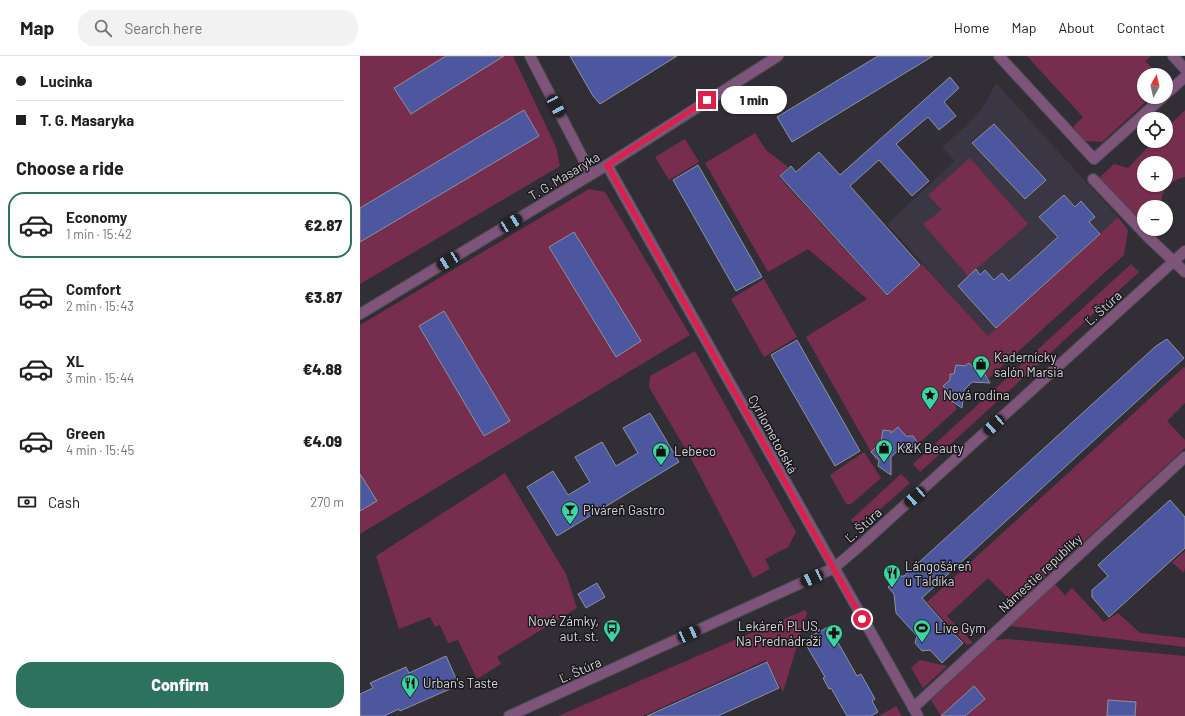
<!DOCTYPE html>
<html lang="en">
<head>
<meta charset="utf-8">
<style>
	:root { --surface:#fff; --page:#f2f2f2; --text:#202124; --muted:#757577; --line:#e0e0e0; --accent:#2d725d }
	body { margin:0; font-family:Barlow,sans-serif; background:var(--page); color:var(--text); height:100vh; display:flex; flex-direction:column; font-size:15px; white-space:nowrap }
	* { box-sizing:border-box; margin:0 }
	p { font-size:13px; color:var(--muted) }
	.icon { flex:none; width:22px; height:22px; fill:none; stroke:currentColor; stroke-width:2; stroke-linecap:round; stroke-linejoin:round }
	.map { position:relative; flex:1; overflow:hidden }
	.details { display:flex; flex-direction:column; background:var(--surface); width:360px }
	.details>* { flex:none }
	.hud { display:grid; align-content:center; height:88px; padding:0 16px; background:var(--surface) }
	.needle { width:26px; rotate:8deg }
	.buttons { position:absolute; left:777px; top:12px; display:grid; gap:8px }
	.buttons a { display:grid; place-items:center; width:36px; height:36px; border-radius:50%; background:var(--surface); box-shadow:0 1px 3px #0004; font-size:20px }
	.end { position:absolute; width:18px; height:18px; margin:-9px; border:5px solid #e11d48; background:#fff; box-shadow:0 0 0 2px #fff }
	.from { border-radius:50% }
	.bubble { position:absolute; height:28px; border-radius:14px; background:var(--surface); box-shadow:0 1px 3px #0004; font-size:13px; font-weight:800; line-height:28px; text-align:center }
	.car { position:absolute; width:12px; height:24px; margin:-12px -6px; border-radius:5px; box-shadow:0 0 3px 1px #0007; background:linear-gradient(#222 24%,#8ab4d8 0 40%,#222 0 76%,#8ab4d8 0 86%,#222 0) }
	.hud b { display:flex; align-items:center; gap:14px; height:38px; font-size:15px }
	.hud b+b { border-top:1px solid var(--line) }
	.hud i { width:10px; height:10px; background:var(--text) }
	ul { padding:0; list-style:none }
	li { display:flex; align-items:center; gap:12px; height:66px; margin:0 8px 6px; padding:0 8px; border:2px solid transparent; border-radius:16px }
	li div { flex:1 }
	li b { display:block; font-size:15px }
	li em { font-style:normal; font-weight:800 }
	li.active { border-color:var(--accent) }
	li>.icon { width:36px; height:36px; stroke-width:1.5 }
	h2 { padding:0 16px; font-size:18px; line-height:48px }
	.pay { display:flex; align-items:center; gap:10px; height:44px; padding:0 16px; font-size:15px }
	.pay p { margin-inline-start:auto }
	.action { display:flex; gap:8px; margin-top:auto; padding:8px 16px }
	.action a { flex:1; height:46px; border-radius:16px; background:var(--accent); color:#fff; font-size:16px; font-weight:800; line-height:46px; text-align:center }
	header { display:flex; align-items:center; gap:24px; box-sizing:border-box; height:56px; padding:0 20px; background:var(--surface); border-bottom:1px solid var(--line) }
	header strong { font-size:19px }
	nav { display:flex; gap:22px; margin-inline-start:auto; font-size:14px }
	.search { width:280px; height:36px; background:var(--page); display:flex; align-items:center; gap:10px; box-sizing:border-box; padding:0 14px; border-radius:16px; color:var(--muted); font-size:15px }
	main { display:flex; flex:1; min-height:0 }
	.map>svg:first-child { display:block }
	.built { fill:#3b3644 }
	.green { fill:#772e4e; fill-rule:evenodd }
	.building { fill:#4c579f; stroke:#8f929b }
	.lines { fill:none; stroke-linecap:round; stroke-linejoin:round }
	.street-casing { stroke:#4f4c53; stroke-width:12 }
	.street { stroke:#7e547b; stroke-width:10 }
	.route { stroke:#e11d48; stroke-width:5 }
	.labels { text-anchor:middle; stroke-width:3; stroke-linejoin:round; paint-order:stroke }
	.street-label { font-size:13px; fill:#d6d4d9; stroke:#18171a }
	.poi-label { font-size:13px; fill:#d6d4d9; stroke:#18171a; text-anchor:start }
</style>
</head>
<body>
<header>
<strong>Map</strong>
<div class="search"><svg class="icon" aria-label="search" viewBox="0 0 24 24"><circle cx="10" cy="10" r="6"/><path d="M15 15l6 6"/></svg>Search here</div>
<nav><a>Home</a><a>Map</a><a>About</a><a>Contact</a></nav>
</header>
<main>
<section class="details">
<div class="hud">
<b><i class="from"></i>Lucinka</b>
<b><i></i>T. G. Masaryka</b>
</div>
<h2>Choose a ride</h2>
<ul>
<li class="active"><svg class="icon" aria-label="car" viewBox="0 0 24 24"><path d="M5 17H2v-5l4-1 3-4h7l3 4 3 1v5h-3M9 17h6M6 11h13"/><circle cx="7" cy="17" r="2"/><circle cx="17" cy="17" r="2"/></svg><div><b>Economy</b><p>1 min · 15:42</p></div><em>€2.87</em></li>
<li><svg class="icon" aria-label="car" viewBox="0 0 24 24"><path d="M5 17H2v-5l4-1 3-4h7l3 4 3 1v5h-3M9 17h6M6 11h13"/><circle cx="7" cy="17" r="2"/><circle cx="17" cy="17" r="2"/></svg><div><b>Comfort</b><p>2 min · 15:43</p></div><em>€3.87</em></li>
<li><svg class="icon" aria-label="car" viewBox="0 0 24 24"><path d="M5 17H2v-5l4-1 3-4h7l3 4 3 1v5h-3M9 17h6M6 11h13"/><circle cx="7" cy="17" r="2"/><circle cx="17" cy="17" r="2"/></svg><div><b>XL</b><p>3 min · 15:44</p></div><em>€4.88</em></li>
<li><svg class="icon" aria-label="car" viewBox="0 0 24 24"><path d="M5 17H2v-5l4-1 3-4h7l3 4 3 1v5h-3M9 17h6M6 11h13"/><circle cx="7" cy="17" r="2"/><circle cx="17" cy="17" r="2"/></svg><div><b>Green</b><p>4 min · 15:45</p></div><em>€4.09</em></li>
</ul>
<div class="pay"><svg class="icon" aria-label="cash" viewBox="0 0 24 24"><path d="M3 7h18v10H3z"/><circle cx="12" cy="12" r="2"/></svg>Cash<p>270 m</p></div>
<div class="action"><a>Confirm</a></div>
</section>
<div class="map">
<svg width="825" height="660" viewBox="0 0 825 660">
	<rect width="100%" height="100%" fill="#312e36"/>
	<polygon class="built" points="636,27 758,161 628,280 527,168 595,105 582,91 607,69 617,58 623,51"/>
	<g class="green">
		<polygon points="0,0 153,0 196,91 200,110 0,228"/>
		<polygon points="667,0 791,0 785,5 798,19 784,19 784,41 791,41 742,86 725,85 713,71 723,61"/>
		<path d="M825,54v67c-13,2 -27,16 -23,30h-18v21l-47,-48 17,-16 14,4 26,-27h12v-12zM784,107h22v22h-22z"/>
		<polygon points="395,77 406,94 428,111 419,121 527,240 562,208 628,280 758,161 768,174 764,199 629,322 617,312 589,338 597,353 559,387 547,378 516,405 446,281 507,243 448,193 408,216 345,107"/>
		<polygon points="325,83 339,106 309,124 295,101"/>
		<polygon points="610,102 668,168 608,220 563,168 582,154 568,139"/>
		<polygon points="229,133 245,136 330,279 0,478 0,269"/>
		<polygon points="771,208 779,216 560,416 553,408"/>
		<polygon points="404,223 437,281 404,301 371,243"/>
		<polygon points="335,295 436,476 428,491 405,503 410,513 393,522 334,408 289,331 290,320"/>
		<polygon points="824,311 825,312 825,347 807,365 825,384 825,392 655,549 628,522 587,560 613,587 607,589 567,546"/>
		<polygon points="504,396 521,422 491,448 486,448 470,419"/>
		<polygon points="145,417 206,518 217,552 137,601 141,608 117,623 98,584 88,587 80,569 75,571 70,561 39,573 16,500"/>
		<polygon points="541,418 550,427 498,473 491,464"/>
		<polygon points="825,495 825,511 824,517 812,506"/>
		<polygon points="694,527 705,539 712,532 744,566 758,557 780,577 825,582 825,591 649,570"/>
		<polygon points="445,554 447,557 423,636 406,604 283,660 198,660"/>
		<polygon points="647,583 825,600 825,660 581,660 571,644 635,584"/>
		<polygon points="560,604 587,610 563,632 551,612"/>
		<polygon points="536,650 542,660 519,660"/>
	</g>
	<g class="building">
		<polygon points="86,0 144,0 51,58 34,32"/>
		<polygon points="210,0 317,0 240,48 233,40"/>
		<polygon points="518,0 573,0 432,86 417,61"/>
		<polygon points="590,21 599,32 584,46 596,60 579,74 568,61 536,88 569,125 552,140 519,104 490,130 560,209 527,239 420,120 431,110 436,116 459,96 480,119"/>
		<polygon points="164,54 179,80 0,186 0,152"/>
		<polygon points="634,68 686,124 665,143 612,87"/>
		<polygon points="338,109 402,221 376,235 313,124"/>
		<polygon points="704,139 715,151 721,145 735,161 729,166 740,178 636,272 598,230 616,213 620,219 625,214 634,224 642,217 649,225 698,181 679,161"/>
		<polygon points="214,176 281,285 256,301 189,191"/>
		<polygon points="84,255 150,365 124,380 59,270"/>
		<polygon points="807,283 824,302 562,542 591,575 603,587 582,607 570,594 562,595 555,587 557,580 536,557 534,538 528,531 540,520 544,520 796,290"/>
		<polygon points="437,284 500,395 475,410 411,299"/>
		<polygon points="609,307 617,315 623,315 630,327 612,326 604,334 602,352 590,344 591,339 583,330 590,324 590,318 594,318 596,309 605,310"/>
		<polygon points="290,357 319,406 197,480 167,431 193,415 208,439 230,426 215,401 242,386 256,410 278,397 263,372"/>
		<polygon points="538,371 546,380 553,380 557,386 552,392 542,391 531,401 531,419 518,410 519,404 511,396 521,386 523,374 531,375 531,377"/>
		<polygon points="0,418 17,445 0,455"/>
		<polygon points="810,444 825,461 825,492 749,561 732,541 732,534 748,520 738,509"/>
		<polygon points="237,527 245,541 226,552 218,538"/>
		<polygon points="470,570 477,583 476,583 497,620 501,618 515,643 512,645 518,656 511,660 487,660 471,632 469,633 463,622 465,621 445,587 452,582 451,580"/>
		<polygon points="86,600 99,629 40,655 39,653 24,660 0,660 0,638 13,632 10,627 46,611 49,617"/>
		<polygon points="407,606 419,632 358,660 287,660"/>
		<polygon points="614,630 625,643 605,660 581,660"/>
		<polygon points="748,644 776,646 775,660 747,660"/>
	</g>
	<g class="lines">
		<g class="street-casing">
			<g id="street">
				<polyline points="170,0 231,118"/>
				<polyline points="639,0 734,103 803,41"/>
				<polyline points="813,0 825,13"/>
				<polyline points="806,38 825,21"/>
				<polyline points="247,109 558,660"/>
				<polyline points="733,123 790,183 825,216"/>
				<polyline points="0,258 247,109 418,0"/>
				<polyline points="553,652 825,401"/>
				<polyline points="149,660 474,512 502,488 825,195"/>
			</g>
		</g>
		<use href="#street" class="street"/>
	</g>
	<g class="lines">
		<polyline class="route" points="347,44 247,109 502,563"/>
	</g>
	<defs>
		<g id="shop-pin" transform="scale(0.9)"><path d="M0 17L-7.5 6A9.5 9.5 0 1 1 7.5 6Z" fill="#3dd4a3" stroke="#18171a"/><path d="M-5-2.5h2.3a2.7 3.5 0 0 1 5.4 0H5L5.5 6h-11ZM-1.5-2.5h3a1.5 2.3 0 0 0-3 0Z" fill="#111"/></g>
		<g id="sight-pin" transform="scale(0.9)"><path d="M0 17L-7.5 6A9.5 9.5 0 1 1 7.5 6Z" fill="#3dd4a3" stroke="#18171a"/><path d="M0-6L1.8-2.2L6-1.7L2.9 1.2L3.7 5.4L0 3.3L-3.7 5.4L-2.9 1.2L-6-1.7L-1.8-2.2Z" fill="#111"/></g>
		<g id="bar-pin" transform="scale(0.9)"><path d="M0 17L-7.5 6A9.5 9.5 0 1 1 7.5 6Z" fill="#3dd4a3" stroke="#18171a"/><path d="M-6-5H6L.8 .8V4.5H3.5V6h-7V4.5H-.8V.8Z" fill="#111"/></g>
		<g id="restaurant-pin" transform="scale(0.9)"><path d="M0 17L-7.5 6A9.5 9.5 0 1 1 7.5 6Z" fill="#3dd4a3" stroke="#18171a"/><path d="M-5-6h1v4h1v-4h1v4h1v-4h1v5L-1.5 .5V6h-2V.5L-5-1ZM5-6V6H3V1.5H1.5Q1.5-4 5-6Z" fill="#111"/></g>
		<g id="bus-pin" transform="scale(0.9)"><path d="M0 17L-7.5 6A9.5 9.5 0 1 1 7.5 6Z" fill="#3dd4a3" stroke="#18171a"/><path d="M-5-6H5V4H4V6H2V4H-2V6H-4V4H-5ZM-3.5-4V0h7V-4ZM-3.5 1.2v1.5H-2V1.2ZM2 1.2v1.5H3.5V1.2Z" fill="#111"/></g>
		<g id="stadium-pin" transform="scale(0.9)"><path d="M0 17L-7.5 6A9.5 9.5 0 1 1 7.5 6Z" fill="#3dd4a3" stroke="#18171a"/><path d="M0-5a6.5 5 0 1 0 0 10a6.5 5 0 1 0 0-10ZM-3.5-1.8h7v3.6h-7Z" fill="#111"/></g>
		<g id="pharmacy-pin" transform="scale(0.9)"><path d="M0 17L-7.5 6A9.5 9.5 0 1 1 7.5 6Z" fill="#3dd4a3" stroke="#18171a"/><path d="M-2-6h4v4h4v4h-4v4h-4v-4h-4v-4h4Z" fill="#111"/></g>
	</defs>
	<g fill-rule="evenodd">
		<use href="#shop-pin" x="621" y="308"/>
		<use href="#sight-pin" x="570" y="339"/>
		<use href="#shop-pin" x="524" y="392"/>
		<use href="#shop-pin" x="301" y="395"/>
		<use href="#bar-pin" x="210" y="454"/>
		<use href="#restaurant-pin" x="532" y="517"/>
		<use href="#bus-pin" x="252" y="572"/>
		<use href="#stadium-pin" x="562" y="572"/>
		<use href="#pharmacy-pin" x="474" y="577"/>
		<use href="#restaurant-pin" x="50" y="627"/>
	</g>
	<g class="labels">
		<g class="street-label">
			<text transform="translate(204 120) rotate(-31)" y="5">T. G. Masaryka</text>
			<text transform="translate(743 252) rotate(-42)" y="5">Ľ. Štúra</text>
			<text transform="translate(413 378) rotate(61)" y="5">Cyrilometodská</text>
			<text transform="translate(503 469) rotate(-42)" y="5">Ľ. Štúra</text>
			<text transform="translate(680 517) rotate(-43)" y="5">Námestie republiky</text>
			<text transform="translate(220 614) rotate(-24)" y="5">Ľ. Štúra</text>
		</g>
		<g class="poi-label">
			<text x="634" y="306">Kadernícky<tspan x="634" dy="15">salón Marsia</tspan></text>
			<text x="583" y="344">Nová rodina</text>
			<text x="537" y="397">K&amp;K Beauty</text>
			<text x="314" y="400">Lebeco</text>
			<text x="223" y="459">Piváreň Gastro</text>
			<text x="545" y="515">Lángošáreň<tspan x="545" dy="15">u Taldíka</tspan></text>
			<text x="239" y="570" text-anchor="end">Nové Zámky,<tspan x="239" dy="15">aut. st.</tspan></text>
			<text x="461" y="575" text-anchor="end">Lekáreň PLUS,<tspan x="461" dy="15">Na Prednádraží</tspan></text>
			<text x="575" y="577">Live Gym</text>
			<text x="63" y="632">Urban's Taste</text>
		</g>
	</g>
</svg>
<div class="buttons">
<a><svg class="needle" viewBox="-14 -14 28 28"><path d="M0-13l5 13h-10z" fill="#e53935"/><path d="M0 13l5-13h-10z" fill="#757577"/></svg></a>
<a><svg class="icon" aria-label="locate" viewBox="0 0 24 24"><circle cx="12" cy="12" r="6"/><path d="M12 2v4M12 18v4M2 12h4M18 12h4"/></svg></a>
<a>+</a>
<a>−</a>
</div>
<i class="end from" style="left:502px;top:563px"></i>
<i class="end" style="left:347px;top:44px"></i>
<div class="bubble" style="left:361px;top:30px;width:66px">1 min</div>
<i class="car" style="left:196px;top:50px;rotate:152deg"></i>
<i class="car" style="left:151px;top:167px;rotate:59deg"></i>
<i class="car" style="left:88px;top:205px;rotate:239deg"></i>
<i class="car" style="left:634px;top:369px;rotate:228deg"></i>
<i class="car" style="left:555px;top:441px;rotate:228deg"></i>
<i class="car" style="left:452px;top:522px;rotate:245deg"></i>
<i class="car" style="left:329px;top:578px;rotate:66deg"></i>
</div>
</main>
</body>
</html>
